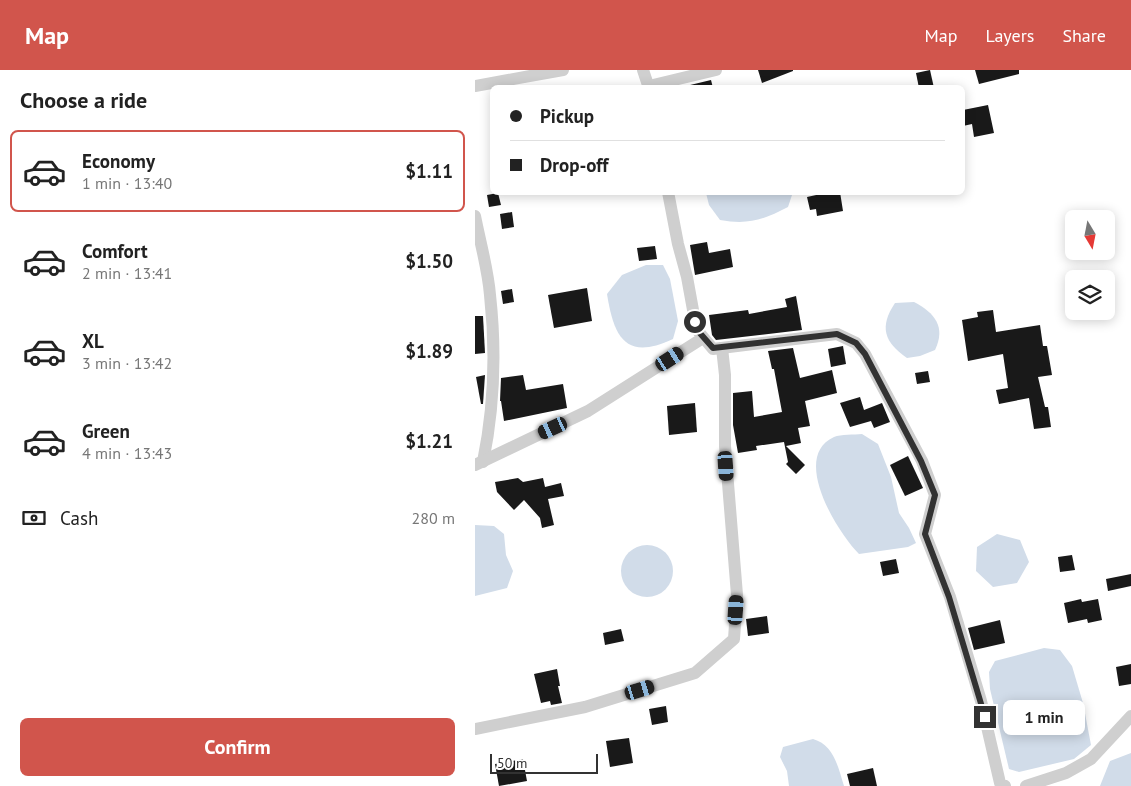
<!DOCTYPE html>
<html lang="en">
<head>
<meta charset="utf-8">
<style>
	:root { --surface:#fff; --page:#f2f2f2; --text:#222; --muted:#767676; --line:#e0e0e0; --accent:#d1554c }
	body { margin:0; font-family:"PT Sans",sans-serif; background:var(--page); color:var(--text); height:100vh; display:flex; flex-direction:column; font-size:19px; white-space:nowrap }
	* { box-sizing:border-box; margin:0 }
	p { font-size:16px; color:var(--muted) }
	.icon { flex:none; width:28px; height:28px; fill:none; stroke:currentColor; stroke-width:2; stroke-linecap:round; stroke-linejoin:round }
	.map { position:relative; flex:1; overflow:hidden }
	.sheet { display:flex; flex-direction:column; background:var(--surface); width:475px }
	.sheet>* { flex:none }
	.hud { position:absolute; left:15px; top:15px; width:475px; height:110px; border-radius:8px; box-shadow:0 2px 12px #0003; display:grid; align-content:center; height:110px; padding:0 20px; background:var(--surface) }
	.needle { width:32px; rotate:170deg }
	.buttons { position:absolute; left:590px; top:140px; display:grid; gap:10px }
	.buttons a { display:grid; place-items:center; width:50px; height:50px; border-radius:8px; background:var(--surface); box-shadow:0 2px 12px #0003; font-size:25px }
	.scale { position:absolute; left:15px; bottom:12px; width:108px; box-sizing:border-box; padding-left:5px; border:2px solid #323232; border-top:0; font-size:14px; line-height:18px; white-space:nowrap; color:#323232; -webkit-text-stroke:4px #fff; paint-order:stroke }
	.end { position:absolute; width:22px; height:22px; margin:-11px; border:6px solid #323232; background:#fff; box-shadow:0 0 0 2px #fff }
	.from { border-radius:50% }
	.bubble { position:absolute; height:35px; border-radius:8px; background:var(--surface); box-shadow:0 2px 12px #0003; font-size:16px; font-weight:600; line-height:35px; text-align:center }
	.car { position:absolute; width:15px; height:30px; margin:-15px -8px; border-radius:6px; box-shadow:0 0 4px 1px #0007; background:linear-gradient(#222 24%,#8ab4d8 0 40%,#222 0 76%,#8ab4d8 0 86%,#222 0) }
	.hud b { display:flex; align-items:center; gap:18px; height:48px; font-size:19px }
	.hud b+b { border-top:1px solid var(--line) }
	.hud i { width:12px; height:12px; background:var(--text) }
	ul { padding:0; list-style:none }
	li { display:flex; align-items:center; gap:15px; height:82px; margin:0 10px 8px; padding:0 10px; border:2px solid transparent; border-radius:8px }
	li div { flex:1 }
	li b { display:block; font-size:19px }
	li em { font-style:normal; font-weight:600 }
	li.current { border-color:var(--accent) }
	li>.icon { width:45px; height:45px; stroke-width:1.5 }
	h2 { padding:0 20px; font-size:22px; line-height:60px }
	.pay { display:flex; align-items:center; gap:12px; height:55px; padding:0 20px; font-size:19px }
	.pay p { margin-inline-start:auto }
	.action { display:flex; gap:10px; margin-top:auto; padding:10px 20px }
	.action a { flex:1; height:58px; border-radius:8px; background:var(--accent); color:#fff; font-size:20px; font-weight:600; line-height:58px; text-align:center }
	header { display:flex; align-items:center; gap:30px; box-sizing:border-box; height:70px; padding:0 25px; background:var(--accent); color:#fff }
	header strong { font-size:24px }
	nav { display:flex; gap:28px; margin-inline-start:auto; font-size:18px }
	main { display:flex; flex:1; min-height:0 }
	.map>svg:first-child { display:block }
	.water { fill:#d1dce9 }
	.building { fill:#191919 }
	.lines { fill:none; stroke-linecap:round; stroke-linejoin:round }
	.street { stroke:#cfcfcf; stroke-width:12 }
	.route { stroke:#323232; stroke-width:6 }
</style>
</head>
<body>
<header>
<strong>Map</strong>
<nav><a>Map</a><a>Layers</a><a>Share</a></nav>
</header>
<main>
<section class="sheet">
<h2>Choose a ride</h2>
<ul>
<li class="current"><svg class="icon" aria-label="car" viewBox="0 0 24 24"><path d="M5 17H2v-5l4-1 3-4h7l3 4 3 1v5h-3M9 17h6M6 11h13"/><circle cx="7" cy="17" r="2"/><circle cx="17" cy="17" r="2"/></svg><div><b>Economy</b><p>1 min · 13:40</p></div><em>$1.11</em></li>
<li><svg class="icon" aria-label="car" viewBox="0 0 24 24"><path d="M5 17H2v-5l4-1 3-4h7l3 4 3 1v5h-3M9 17h6M6 11h13"/><circle cx="7" cy="17" r="2"/><circle cx="17" cy="17" r="2"/></svg><div><b>Comfort</b><p>2 min · 13:41</p></div><em>$1.50</em></li>
<li><svg class="icon" aria-label="car" viewBox="0 0 24 24"><path d="M5 17H2v-5l4-1 3-4h7l3 4 3 1v5h-3M9 17h6M6 11h13"/><circle cx="7" cy="17" r="2"/><circle cx="17" cy="17" r="2"/></svg><div><b>XL</b><p>3 min · 13:42</p></div><em>$1.89</em></li>
<li><svg class="icon" aria-label="car" viewBox="0 0 24 24"><path d="M5 17H2v-5l4-1 3-4h7l3 4 3 1v5h-3M9 17h6M6 11h13"/><circle cx="7" cy="17" r="2"/><circle cx="17" cy="17" r="2"/></svg><div><b>Green</b><p>4 min · 13:43</p></div><em>$1.21</em></li>
</ul>
<div class="pay"><svg class="icon" aria-label="cash" viewBox="0 0 24 24"><path d="M3 7h18v10H3z"/><circle cx="12" cy="12" r="2"/></svg>Cash<p>280 m</p></div>
<div class="action"><a>Confirm</a></div>
</section>
<div class="map">
<svg width="656" height="716" viewBox="0 0 656 716">
	<rect width="100%" height="100%" fill="#fff"/>
	<g class="water">
		<path d="M318,122l-5,15c-25,13 -40,18 -68,13l-11,-15 -3,-12z"/>
		<path d="M171,195h17l7,14 8,42 -5,18c-47,22 -59,-1 -66,-45l15,-19z"/>
		<path d="M439,232c21,11 32,25 21,48l-15,6 -13,2c-23,-16 -28,-31 -12,-55z"/>
		<path d="M387,364l16,10 13,33 8,36 10,15 7,15 -8,4 -49,7c-21,-21 -69,-97 -25,-117 7,-3 20,-2 28,-3z"/>
		<polygon points="0,455 19,456 29,464 31,485 38,501 32,518 0,526"/>
		<polygon points="522,464 545,470 554,492 542,513 518,517 501,501 502,477"/>
		<circle cx="172" cy="501" r="26"/>
		<polygon points="569,578 585,580 597,596 608,633 616,675 599,689 544,702 534,699 515,619 514,602 520,591"/>
		<path d="M338,669c21,6 25,28 31,47h-55l-2,-15 -7,-14 3,-10z"/>
		<polygon points="656,683 656,716 625,716 635,691"/>
	</g>
	<g class="building">
		<polygon points="283,0 318,0 318,1 287,13"/>
		<polygon points="455,0 459,18 444,18 441,3"/>
		<polygon points="500,0 544,0 544,4 504,14"/>
		<polygon points="236,10 238,18 211,18 211,16"/>
		<polygon points="513,35 519,63 499,67 497,54 488,56 488,40"/>
		<polygon points="355,122 365,122 368,141 342,146 341,139 335,140 332,127"/>
		<polygon points="23,123 26,135 14,137 12,125"/>
		<polygon points="37,142 39,157 27,159 25,144"/>
		<polygon points="232,172 234,183 255,179 258,197 220,205 215,175"/>
		<polygon points="180,176 182,189 164,191 162,178"/>
		<polygon points="112,218 117,251 79,258 73,225"/>
		<polygon points="37,219 39,232 28,234 26,221"/>
		<polygon points="321,226 327,260 241,270 237,265 234,245 273,240 274,244 312,237 310,229"/>
		<polygon points="518,240 521,262 565,255 568,276 572,276 577,305 563,307 570,337 573,337 576,357 559,359 554,328 524,334 521,320 533,318 528,284 493,291 487,250 503,247 502,242"/>
		<polygon points="0,246 8,246 10,283 0,284"/>
		<polygon points="368,276 371,294 356,297 353,279"/>
		<polygon points="318,278 325,308 357,300 362,323 330,331 335,356 323,358 326,373 311,376 330,395 321,404 311,394 313,392 309,372 281,376 282,380 263,383 258,355 258,323 277,321 279,347 307,342 299,299 297,299 293,281"/>
		<polygon points="453,301 455,312 442,314 440,303"/>
		<polygon points="10,305 8,334 6,334 1,307"/>
		<polygon points="48,305 51,320 88,314 92,338 29,351 26,331 25,331 26,308"/>
		<polygon points="385,327 389,340 407,333 415,352 399,358 396,351 375,357 365,333"/>
		<polygon points="220,333 222,362 194,365 192,336"/>
		<polygon points="433,386 448,418 430,426 415,395"/>
		<polygon points="43,408 48,412 68,408 70,417 86,413 89,426 73,429 79,455 67,458 65,448 49,430 39,440 22,422 20,412"/>
		<polygon points="597,485 600,500 585,502 583,487"/>
		<polygon points="421,489 424,503 408,506 405,492"/>
		<polygon points="656,504 656,516 633,521 631,509"/>
		<polygon points="606,529 607,532 623,529 627,550 613,553 612,549 593,553 589,533"/>
		<polygon points="292,546 294,563 273,566 271,549"/>
		<polygon points="525,550 530,573 499,580 493,558"/>
		<polygon points="146,559 149,571 130,575 128,563"/>
		<polygon points="656,594 656,614 644,616 641,597"/>
		<polygon points="82,599 85,616 83,616 87,633 76,635 75,631 66,633 59,604"/>
		<polygon points="191,636 193,652 177,655 174,639"/>
		<polygon points="154,668 158,693 135,697 131,671"/>
		<polygon points="48,689 52,711 24,716 20,694"/>
		<polygon points="398,698 402,716 375,716 372,704"/>
	</g>
	<g class="lines">
		<g class="street">
			<polyline points="168,0 174,18"/>
			<polyline points="0,16 88,0"/>
			<polyline points="174,16 241,0"/>
			<polyline points="193,122 203,174 212,207 220,251 223,261 238,279 362,264 381,273 390,284 447,391 460,425 450,464 475,527 506,631 525,713 530,716"/>
			<path d="M0,146c5,26 13,53 15,79 6,54 4,113 -7,167"/>
			<polyline points="0,395 113,341 228,268"/>
			<polyline points="0,659 110,637 220,603 259,569 262,525 250,376 250,305 247,278"/>
			<polyline points="551,716 591,703 616,689 656,646"/>
		</g>
	</g>
	<g class="lines">
		<polyline class="route" points="220,252 223,261 238,278 362,264 381,273 390,284 446,391 460,425 450,464 474,527 510,647"/>
	</g>
</svg>
<div class="buttons">
<a><svg class="needle" viewBox="-14 -14 28 28"><path d="M0-13l5 13h-10z" fill="#e53935"/><path d="M0 13l5-13h-10z" fill="#767676"/></svg></a>
<a><svg class="icon" aria-label="layers" viewBox="0 0 24 24"><path d="M12 4l9 5-9 5-9-5zM3 14l9 5 9-5"/></svg></a>
</div>
<div class="scale">50 m</div>
<i class="end from" style="left:220px;top:252px"></i>
<i class="end" style="left:510px;top:647px"></i>
<div class="bubble" style="left:528px;top:630px;width:82px">1 min</div>
<i class="car" style="left:195px;top:289px;rotate:57deg"></i>
<i class="car" style="left:78px;top:358px;rotate:245deg"></i>
<i class="car" style="left:251px;top:396px;rotate:176deg"></i>
<i class="car" style="left:261px;top:540px;rotate:4deg"></i>
<i class="car" style="left:165px;top:620px;rotate:73deg"></i>
<div class="hud">
<b><i class="from"></i>Pickup</b>
<b><i></i>Drop-off</b>
</div>
</div>
</main>
</body>
</html>
